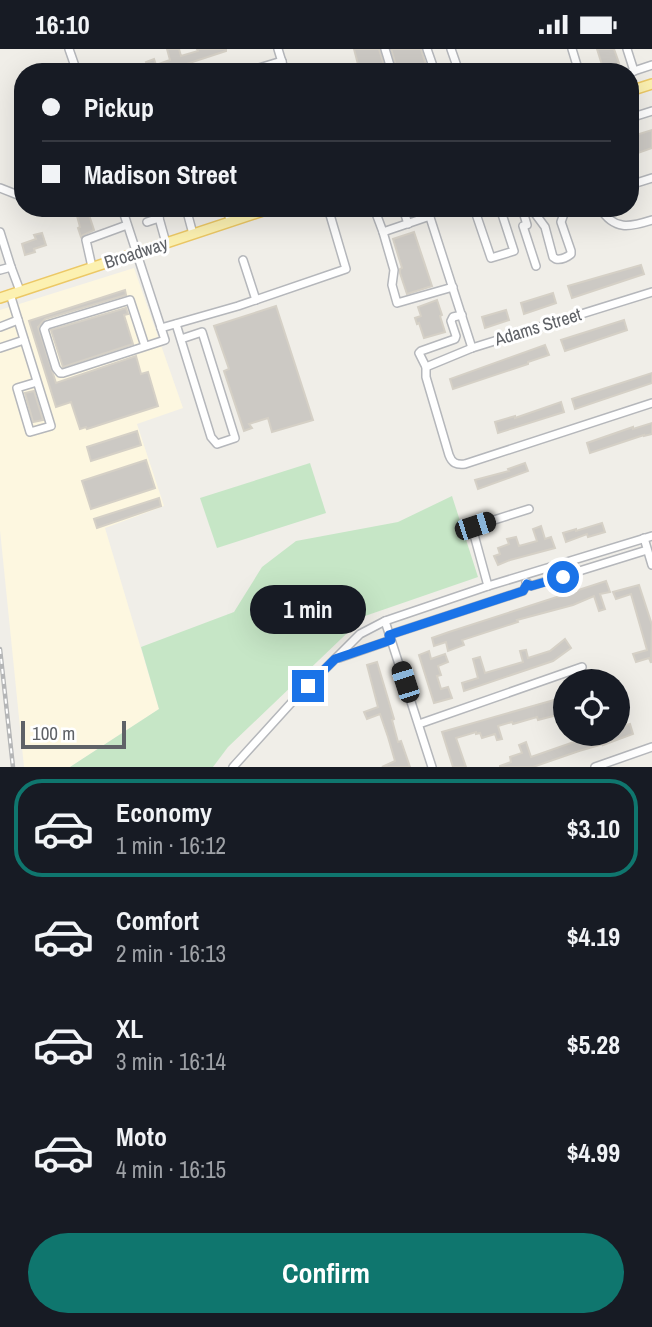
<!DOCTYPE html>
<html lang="en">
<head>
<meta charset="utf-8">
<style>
	:root { --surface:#171b24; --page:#242831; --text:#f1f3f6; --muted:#9ea1a6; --line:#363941; --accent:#0f766e }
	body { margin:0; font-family:"Archivo Narrow",sans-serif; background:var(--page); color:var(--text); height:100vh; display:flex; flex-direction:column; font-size:26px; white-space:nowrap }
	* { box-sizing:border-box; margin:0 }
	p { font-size:23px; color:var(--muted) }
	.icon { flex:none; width:38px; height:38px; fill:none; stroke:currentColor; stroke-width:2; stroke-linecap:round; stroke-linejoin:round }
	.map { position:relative; height:718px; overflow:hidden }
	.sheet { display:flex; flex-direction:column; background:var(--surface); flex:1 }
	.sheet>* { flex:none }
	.top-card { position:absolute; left:14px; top:14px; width:625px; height:154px; border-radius:28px; box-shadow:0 7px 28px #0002; display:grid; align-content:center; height:154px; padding:0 28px; background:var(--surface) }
	.buttons { position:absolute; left:553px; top:620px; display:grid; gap:14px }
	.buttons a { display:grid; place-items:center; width:77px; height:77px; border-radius:50%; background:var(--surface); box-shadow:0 7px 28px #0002; font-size:35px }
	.scale { position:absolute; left:21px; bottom:18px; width:105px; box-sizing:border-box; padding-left:7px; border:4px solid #5f6267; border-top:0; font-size:19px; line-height:24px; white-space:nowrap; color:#5f6267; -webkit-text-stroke:5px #fff; paint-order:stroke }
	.end { position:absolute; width:32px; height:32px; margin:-16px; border:9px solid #1a73e8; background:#fff; box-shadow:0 0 0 4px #fff }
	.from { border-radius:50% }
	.bubble { position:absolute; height:49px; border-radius:24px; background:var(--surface); box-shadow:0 7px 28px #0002; font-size:23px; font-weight:700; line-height:49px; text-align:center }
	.car { position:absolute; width:21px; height:42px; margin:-21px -10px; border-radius:9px; box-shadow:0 0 5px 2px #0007; background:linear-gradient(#222 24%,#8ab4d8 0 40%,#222 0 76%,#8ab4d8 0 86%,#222 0) }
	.top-card b { display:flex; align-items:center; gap:24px; height:66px; font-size:26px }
	.top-card b+b { border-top:2px solid var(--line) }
	.top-card i { width:18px; height:18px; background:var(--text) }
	ul { padding:12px 0 0; list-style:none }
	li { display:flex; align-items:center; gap:21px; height:98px; margin:0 14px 10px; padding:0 14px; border:4px solid transparent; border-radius:28px }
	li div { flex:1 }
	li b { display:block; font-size:26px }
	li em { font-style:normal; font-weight:700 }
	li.current { border-color:var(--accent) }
	li>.icon { width:63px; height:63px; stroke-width:1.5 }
	.button { display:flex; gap:14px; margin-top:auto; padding:14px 28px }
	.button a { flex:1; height:80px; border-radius:42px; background:var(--accent); color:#fff; font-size:28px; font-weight:700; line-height:80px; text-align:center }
	.status { display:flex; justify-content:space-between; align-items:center; height:49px; padding:0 35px; background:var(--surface); direction:ltr }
	.status svg { height:19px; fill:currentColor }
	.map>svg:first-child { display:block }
	.commercial { fill:#fdf7e0 }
	.green { fill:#c6e6c6 }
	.building { fill:#ccc9c4; stroke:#d5d0c6; stroke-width:2 }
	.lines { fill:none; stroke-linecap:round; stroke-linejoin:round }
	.minor-casing { stroke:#b5b7bb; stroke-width:10 }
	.major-casing { stroke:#ecc865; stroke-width:12 }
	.minor { stroke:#fff; stroke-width:7 }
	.major { stroke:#fcf1b1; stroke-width:9 }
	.rail-casing { stroke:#b5b6b7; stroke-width:4.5 }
	.rail { stroke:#fff; stroke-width:2; stroke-dasharray:5; stroke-linecap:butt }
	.route { stroke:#1a73e8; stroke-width:9 }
	.labels { text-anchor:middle; stroke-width:6; stroke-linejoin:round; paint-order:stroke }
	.street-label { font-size:18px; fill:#5f6267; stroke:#fff }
</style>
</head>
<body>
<div class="status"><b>16:10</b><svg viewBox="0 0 49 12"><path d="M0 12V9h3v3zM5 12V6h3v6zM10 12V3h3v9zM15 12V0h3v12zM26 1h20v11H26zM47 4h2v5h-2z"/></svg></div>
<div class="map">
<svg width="652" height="718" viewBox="0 0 652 718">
	<rect width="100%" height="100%" fill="#f0eee8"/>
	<polygon class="commercial" points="134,219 183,359 137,375 164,457 105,479 159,660 70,718 24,718 0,481 0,261"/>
	<g class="green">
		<polygon points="310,414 326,464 217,499 200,449"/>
		<polygon points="452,447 478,528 365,567 228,698 213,718 70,718 159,660 141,598 234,563 262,518 296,492 398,473"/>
	</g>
	<g class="building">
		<polygon points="167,0 179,0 181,7 198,2 197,0 226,0 226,2 162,23 136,23 148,18 146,13 154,10 156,16 170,11"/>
		<polygon points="354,0 379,0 386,23 360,23"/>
		<polygon points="391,0 421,0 428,23 398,23"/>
		<polygon points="597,0 614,0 619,14 603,19"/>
		<polygon points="652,81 652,99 638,104 633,87"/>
		<polygon points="88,163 94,181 83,186 81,188 78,179 80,178 77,167"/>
		<polygon points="414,183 432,237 407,245 400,224 400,220 402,219 393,190"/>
		<polygon points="42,184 46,196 34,200 35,203 25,206 22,195 36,190 34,186"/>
		<polygon points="641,216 644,225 572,249 568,237"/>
		<polygon points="125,241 126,246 45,270 38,278 56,334 136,307 141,325 148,323 158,357 87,380 86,378 80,380 71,353 56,358 29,272"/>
		<polygon points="553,244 556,254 524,265 521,254"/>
		<polygon points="437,251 442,266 440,267 445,283 424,289 419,274 417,275 415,269 421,267 418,258"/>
		<polygon points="276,257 313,371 272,383 268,369 249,375 252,379 244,382 224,322 229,320 214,277"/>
		<polygon points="126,259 128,265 124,266 133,295 63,318 51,281"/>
		<polygon points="506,261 509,271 485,279 482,268"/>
		<polygon points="624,271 627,281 565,302 561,291"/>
		<polygon points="545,296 549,306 528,313 528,315 453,340 450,330"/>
		<polygon points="652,324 652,334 575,360 572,350"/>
		<polygon points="34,342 43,371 33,373 25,344"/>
		<polygon points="561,353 564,363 498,384 495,373 515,367 515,369"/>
		<polygon points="652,374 652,385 644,387 644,386 590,404 587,394 633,378 633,380"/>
		<polygon points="137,382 141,396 91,412 87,398"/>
		<polygon points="146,411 155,439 91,460 82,432"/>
		<polygon points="525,414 528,422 478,440 475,431 509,422 508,420"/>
		<polygon points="159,449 161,457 97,479 94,470"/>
		<polygon points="602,474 605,483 588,488 587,485 566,493 563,484 576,480 576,482"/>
		<polygon points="541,477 545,490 551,488 555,499 510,511 498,516 494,507 500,505 498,499 509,495 507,490 516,488 519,497 537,492 533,480"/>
		<polygon points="606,532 610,543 600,545 605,560 599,562 594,547 573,556 517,571 518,573 462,591 464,596 448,602 446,593 434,597 432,589 449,583"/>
		<polygon points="639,536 652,576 651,614 649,609 636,613 633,605 647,601 631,545 616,550 613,543"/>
		<polygon points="565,590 571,599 553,612 464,642 462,634 478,629 473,610 480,608 485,624 523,613 520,602 526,601 528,609 550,602"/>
		<polygon points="429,602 431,610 445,605 448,613 438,617 441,626 437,627 441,640 448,638 452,649 434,654 419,606"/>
		<polygon points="377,613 394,670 392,671 398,693 401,692 410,718 382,718 395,712 388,688 380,665 367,670 364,663 378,658 367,616"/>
		<polygon points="561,649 563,658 559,659 561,665 538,671 537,668 513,675 512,673 498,677 502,690 497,691 495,685 482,689 480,684 476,685 476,683 456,689 466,718 453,718 442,683"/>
		<polygon points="630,675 633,685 603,696 603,695 579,702 533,718 500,718 500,717 511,713 510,708 522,704 519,696 526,693 531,708 594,686 595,688 606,684 618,684 618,678"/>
	</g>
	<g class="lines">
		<g class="minor-casing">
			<g id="minor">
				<polyline points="69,0 77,23"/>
				<polyline points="278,0 285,23"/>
				<polyline points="385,0 392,23"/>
				<polyline points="427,0 435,23"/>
				<polyline points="451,0 459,23"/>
				<polyline points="572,0 579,23"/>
				<polyline points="627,0 634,22 630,24"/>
				<polyline points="634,22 652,16"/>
				<polyline points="246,23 282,12"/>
				<polyline points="630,69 652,62"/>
				<polyline points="630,136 652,129"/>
				<polyline points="0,139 23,148"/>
				<polyline points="122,159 165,291 63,324 60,324 56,319 44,280 47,276 130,251 145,297"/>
				<polyline points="158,159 160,164 159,169 166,194"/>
				<polyline points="186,159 193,185"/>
				<polyline points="226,159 231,173"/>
				<polyline points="374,159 383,183 430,167"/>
				<polyline points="403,159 408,175"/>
				<polyline points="427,159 472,299"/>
				<polyline points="474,159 491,209 514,202 500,159"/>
				<polyline points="522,159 527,176 523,177 536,217"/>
				<path d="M531,159l14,19 8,30 3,2c6,1 10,-1 15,-5v-3l-10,-29 5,-14"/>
				<path d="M600,159c14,23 30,19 52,12"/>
				<polyline points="147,173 159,169"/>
				<polyline points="0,183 11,218"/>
				<polyline points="383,183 394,221 392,236 397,254 453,238"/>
				<polyline points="243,211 256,251"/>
				<polyline points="92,218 86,191 127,176"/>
				<polyline points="0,221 11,218 20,242"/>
				<polyline points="10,245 51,377 30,383 17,339 37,333"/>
				<path d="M462,266l-9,2 -2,4 5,15 -1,3 -34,12 -2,2 7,14v10l23,78c3,8 7,10 16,9l187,-61"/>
				<polyline points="176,275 211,388 217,395 235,389 202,283 181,290"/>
				<polyline points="0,278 18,271"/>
				<polyline points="161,279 238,257 346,220 328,159"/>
				<polyline points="0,299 24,291"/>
				<polyline points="426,318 472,299 652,243"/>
				<polyline points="644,489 652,516"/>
				<polyline points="526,533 531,537 647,501"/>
				<polyline points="488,537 473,482 475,477 529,460"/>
				<polyline points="385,572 432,718"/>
				<polyline points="389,586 523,542 527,535"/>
				<polyline points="339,609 391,591"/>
				<polyline points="419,675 582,618"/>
				<polyline points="233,718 292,653 360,585 385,572 488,537 652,487"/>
				<polyline points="595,718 652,698"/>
			</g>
		</g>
		<g class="major-casing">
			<g id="major">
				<polyline points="630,42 652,35"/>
				<polyline points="0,249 272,159"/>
			</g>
		</g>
		<use href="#minor" class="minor"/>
		<use href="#major" class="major"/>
		<g class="rail-casing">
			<polyline id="rail" points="0,600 13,718"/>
		</g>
		<use href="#rail" class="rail"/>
	</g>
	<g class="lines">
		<polyline class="route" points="308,637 335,610 391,591 389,586 523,542 527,535 531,537 563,528"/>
	</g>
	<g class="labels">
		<g class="street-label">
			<text transform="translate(136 204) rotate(-18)" y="6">Broadway</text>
			<text transform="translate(538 278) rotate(-17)" y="6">Adams Street</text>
		</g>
	</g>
</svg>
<div class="buttons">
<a><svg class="icon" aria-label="locate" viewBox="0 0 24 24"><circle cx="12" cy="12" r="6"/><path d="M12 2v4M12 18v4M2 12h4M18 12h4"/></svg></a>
</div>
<div class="scale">100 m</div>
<i class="end from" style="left:563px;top:528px"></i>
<i class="end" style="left:308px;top:637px"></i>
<div class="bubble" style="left:250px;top:536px;width:116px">1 min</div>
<i class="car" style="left:475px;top:477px;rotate:72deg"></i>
<i class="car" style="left:405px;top:633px;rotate:342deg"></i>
<div class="top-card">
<b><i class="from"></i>Pickup</b>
<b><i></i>Madison Street</b>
</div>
</div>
<section class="sheet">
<ul>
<li class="current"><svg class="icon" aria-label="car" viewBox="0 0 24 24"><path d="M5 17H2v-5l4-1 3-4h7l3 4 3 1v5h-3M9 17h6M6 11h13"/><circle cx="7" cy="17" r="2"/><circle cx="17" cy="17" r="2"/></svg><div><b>Economy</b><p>1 min · 16:12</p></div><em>$3.10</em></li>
<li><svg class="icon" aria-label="car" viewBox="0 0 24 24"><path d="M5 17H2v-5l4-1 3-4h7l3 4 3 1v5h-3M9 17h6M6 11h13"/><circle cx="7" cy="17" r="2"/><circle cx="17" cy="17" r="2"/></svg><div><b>Comfort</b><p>2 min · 16:13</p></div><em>$4.19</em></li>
<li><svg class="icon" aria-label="car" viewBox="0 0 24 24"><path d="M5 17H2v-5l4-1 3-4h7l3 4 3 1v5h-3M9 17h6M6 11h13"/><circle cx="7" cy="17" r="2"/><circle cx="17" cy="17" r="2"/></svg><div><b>XL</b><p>3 min · 16:14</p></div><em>$5.28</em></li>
<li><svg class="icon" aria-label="car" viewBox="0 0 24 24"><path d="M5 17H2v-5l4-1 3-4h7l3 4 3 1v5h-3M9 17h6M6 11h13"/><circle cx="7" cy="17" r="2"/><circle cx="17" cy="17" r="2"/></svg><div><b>Moto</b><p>4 min · 16:15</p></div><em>$4.99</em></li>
</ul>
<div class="button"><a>Confirm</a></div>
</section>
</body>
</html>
